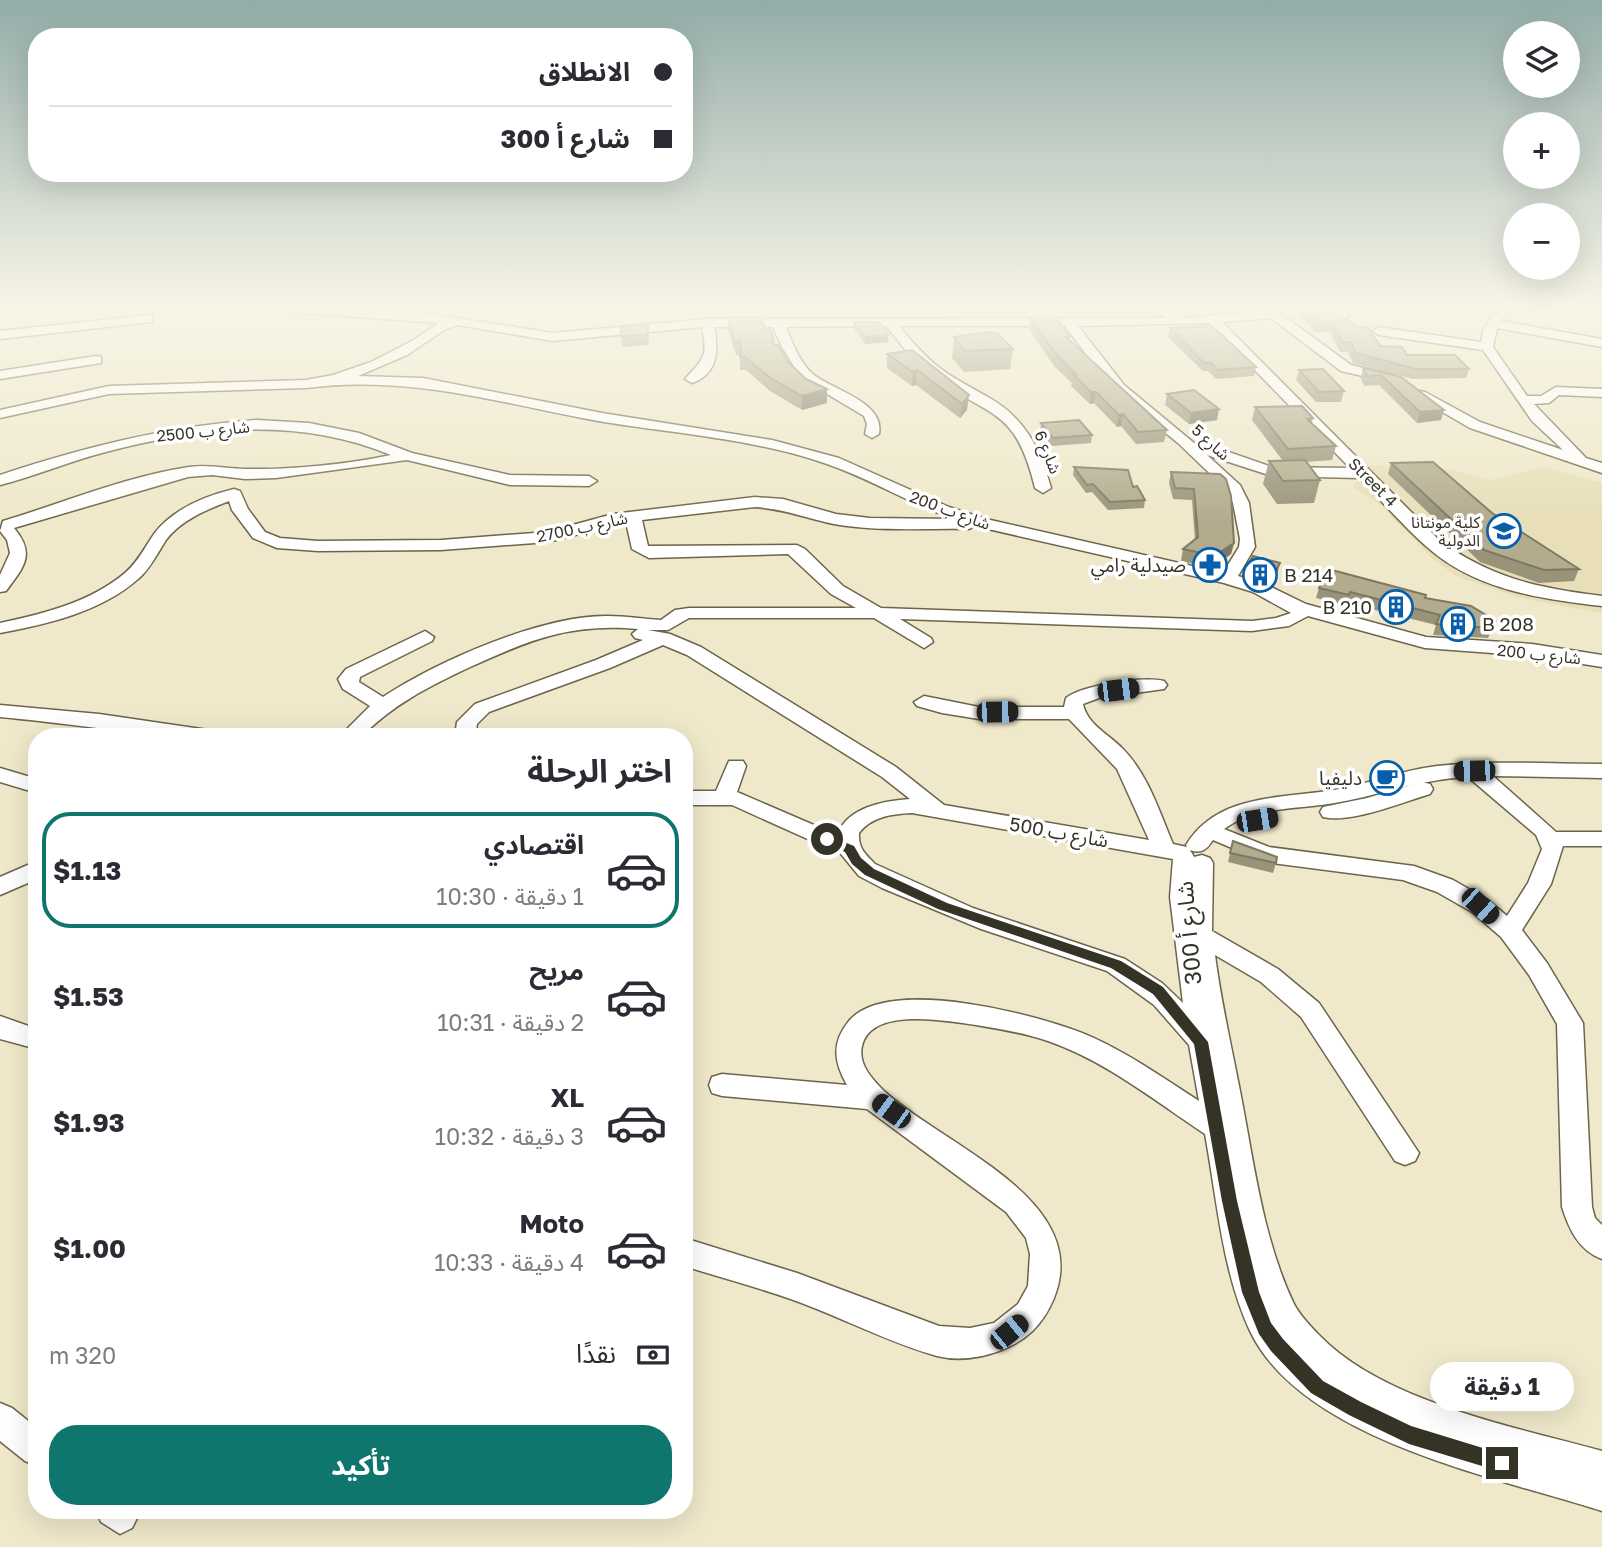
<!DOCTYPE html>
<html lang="ar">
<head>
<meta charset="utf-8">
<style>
	:root { --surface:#fff; --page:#f2f2f3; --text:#2b2b33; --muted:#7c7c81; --line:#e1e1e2; --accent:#0f766e }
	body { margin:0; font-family:"Golos Text","Noto Sans Arabic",sans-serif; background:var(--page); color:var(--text); direction:rtl; height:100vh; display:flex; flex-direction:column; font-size:26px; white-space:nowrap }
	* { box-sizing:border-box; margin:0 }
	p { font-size:23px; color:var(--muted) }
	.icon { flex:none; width:38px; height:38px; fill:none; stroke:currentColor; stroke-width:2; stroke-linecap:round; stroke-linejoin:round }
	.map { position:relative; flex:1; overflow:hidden; direction:ltr }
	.sheet { position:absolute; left:28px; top:728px; width:665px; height:791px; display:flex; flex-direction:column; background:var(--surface); border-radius:28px; box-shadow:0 7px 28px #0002; direction:rtl }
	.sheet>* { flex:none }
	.top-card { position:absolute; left:28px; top:28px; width:665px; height:154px; border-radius:28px; box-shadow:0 7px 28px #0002; direction:rtl; display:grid; align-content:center; height:154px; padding:0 21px; background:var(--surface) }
	.tools { position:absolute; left:1503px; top:21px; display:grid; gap:14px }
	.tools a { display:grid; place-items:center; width:77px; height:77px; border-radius:50%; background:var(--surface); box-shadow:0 7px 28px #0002; font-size:35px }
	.end { position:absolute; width:32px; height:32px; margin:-16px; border:9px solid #353226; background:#fff; box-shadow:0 0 0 4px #fff }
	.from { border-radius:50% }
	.bubble { position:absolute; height:49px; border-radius:24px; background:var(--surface); box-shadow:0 7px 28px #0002; font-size:23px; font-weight:700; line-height:49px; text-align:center; direction:rtl }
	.car { position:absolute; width:21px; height:42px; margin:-21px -10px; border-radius:9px; box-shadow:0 0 5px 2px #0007; background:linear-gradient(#222 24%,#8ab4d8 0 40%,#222 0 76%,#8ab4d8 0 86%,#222 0) }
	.top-card b { display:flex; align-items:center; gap:24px; height:66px; font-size:26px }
	.top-card b+b { border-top:2px solid var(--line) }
	.top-card i { width:18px; height:18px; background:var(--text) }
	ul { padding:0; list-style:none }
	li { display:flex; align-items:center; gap:21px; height:116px; margin:0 14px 10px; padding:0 7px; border:4px solid transparent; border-radius:28px }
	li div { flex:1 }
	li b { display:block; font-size:26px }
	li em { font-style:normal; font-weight:700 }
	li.on { border-color:var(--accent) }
	li>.icon { width:63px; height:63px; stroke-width:1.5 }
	h2 { padding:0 21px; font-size:32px; line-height:84px }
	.pay { display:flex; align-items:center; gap:18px; height:77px; padding:0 21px; font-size:26px }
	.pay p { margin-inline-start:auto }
	.button { display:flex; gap:14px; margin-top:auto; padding:14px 21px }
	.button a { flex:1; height:80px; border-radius:28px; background:var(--accent); color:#fff; font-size:28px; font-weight:700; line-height:80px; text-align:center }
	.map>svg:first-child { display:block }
	.built { fill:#e8dfb9 }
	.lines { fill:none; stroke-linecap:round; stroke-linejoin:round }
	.minor-casing { stroke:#6c654b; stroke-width:3 }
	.minor { fill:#fff; fill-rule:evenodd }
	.wall { fill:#99937a }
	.shaded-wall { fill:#7d7863 }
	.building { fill:#b2ab8e; stroke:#7d7863; stroke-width:2 }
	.route { fill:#353226 }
	.labels { text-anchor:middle; stroke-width:7; stroke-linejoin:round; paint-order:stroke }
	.far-street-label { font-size:16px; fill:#353226; stroke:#fff }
	.far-poi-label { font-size:16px; fill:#353226; stroke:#fff; text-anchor:end }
	.poi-label { font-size:19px; fill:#353226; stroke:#fff; text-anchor:end }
	.street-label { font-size:19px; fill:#353226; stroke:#fff }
	.near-street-label { font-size:23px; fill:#353226; stroke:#fff }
</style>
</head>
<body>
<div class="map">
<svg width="1602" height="1547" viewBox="0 0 1602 1547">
	<rect width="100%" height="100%" fill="#efe8ca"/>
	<g class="built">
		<polygon points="798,305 1022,305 999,312 952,319 880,318"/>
		<polygon points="1367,465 1448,469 1490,480 1544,467 1602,483 1602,613 1520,598 1456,576 1433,559 1379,504 1353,487"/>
	</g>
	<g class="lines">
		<g class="minor-casing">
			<g id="minor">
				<path d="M242,305h61l108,6 142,22 154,-14 459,-1 -25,-13h15l28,13 78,-7 -7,-6h14l82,60 43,10 2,3 -7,4 -48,-11 -70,-53 -49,4 217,218c53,39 100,48 163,56v10c-61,-7 -127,-16 -175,-59 -24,-21 -45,-46 -68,-69l-87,-2 -65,-21 33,30 9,18 6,44 -17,29 27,8 41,20 120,33 106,7 70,11v12l-70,-11 -107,-8 -117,-32 -19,10 -37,5 -352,-12 31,19 2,4 -9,6 -50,-30h-185l-21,12h-20l22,4 31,13 195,120 48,38 205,35 -32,-71 -48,-50h-90l-37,-6 -25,-7 -3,-4 10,-6 55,11h85l2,-9c17,-13 77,-22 98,-17l3,4 -3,4 -65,9 -16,6c4,20 25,30 39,44 26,26 37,63 51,96l14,3 -1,-2c32,-52 95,-46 148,-55 35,-6 68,-20 103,-24 55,-6 110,-2 165,-2v14l-109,-2 63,56h46v14h-39l-12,38 -29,46 25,33 36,60 9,184 3,11 7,7v34c-23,-8 -33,-30 -40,-52l-5,-183 -28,-49 -28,-38 -29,-25 -35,-20 -34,-12 -138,-18 -52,-22c-7,10 -11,14 -23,10l4,7 8,-2 8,3 3,5 -1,68 66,38 41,34 100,150 -4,8 -10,4 -10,-4 -94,-144 -40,-35 -46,-27c6,47 17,94 26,141 13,68 22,142 52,206 5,11 17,24 26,33 64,67 196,92 283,116v60c-106,-34 -300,-71 -352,-180 -28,-60 -33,-132 -45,-197 -50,-33 -99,-73 -157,-93 -23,-8 -48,-12 -72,-16 -29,-4 -105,-19 -114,21 -4,18 9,32 21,44 57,54 211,109 171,208 -11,27 -28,43 -55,53 -19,7 -42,10 -62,5 -47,-13 -92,-37 -138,-54 -38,-14 -77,-24 -115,-36v-28l113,35 142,53 31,2 24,-5 24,-19 10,-18 2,-32 -4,-16 -20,-26 -139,-103 -145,-13 -10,-3 -3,-8 3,-8 10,-3 125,11c-13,-23 -16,-42 2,-64 38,-47 197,-5 245,17 37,17 71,41 105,63l-10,-56 -35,-40 -47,-34 -126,-42 -99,-41 -23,-12 -18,-22 -109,-49h-48v-14h32l13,-30h14l3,5 -9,26 100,43c11,-28 46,-34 73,-36l-28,-22 -195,-122 -24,-10 -53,23 -121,44 -12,12 -2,13h-20l2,-15 18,-18 121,-44 47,-20 -8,-2 -3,-4 6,-5c-68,-6 -109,11 -170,39 -40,19 -76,37 -107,69h-22l31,-31 -27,-17 -5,-10 8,-10 79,-38 9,6 -2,4 -72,36 -1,5 24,15c55,-36 159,-82 225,-81 18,0 36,3 53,4l14,-10 14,-2h167l-25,-14 -43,-40 -139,4 -17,-9 -6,-27 -78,20 -107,8 -123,1 -41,-3 -24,-10 -21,-28 -3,-9c-23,9 -48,19 -63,39 -9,14 -16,29 -28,39 -37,33 -91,45 -138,54v-10c43,-9 91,-21 125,-50 13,-11 20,-26 29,-39 19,-25 51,-38 80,-45l6,2 8,18 17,23 15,6 38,3 123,-1 106,-8 66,-18 142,-17 28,2 53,15 34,4 84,1c-44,-15 -83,-40 -127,-55 -71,-25 -149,-30 -223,-42 -101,-18 -194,-48 -298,-34l-197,6 -109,24v-8l109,-24 197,-6 27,-5 38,-13 39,-20 29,-19 -191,-14zM1209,323l1,1 140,144 -78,-1 -69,-24h-9l-70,-58 -46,-59zM457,325l96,16 149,-14c6,30 2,31 -17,52l7,4c26,-9 27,-33 22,-56h59l9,20 20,32 62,37 3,8 -2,10 7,4 7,-4c6,-32 -44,-43 -65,-59 -14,-11 -22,-33 -28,-48l100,-1c14,17 27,35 44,48 58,45 85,30 105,114l8,5 8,-5c-11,-40 -26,-70 -63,-91 -16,-9 -32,-17 -47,-28 -16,-12 -29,-27 -42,-43h166l49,65 64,52 49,47 6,13 7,36 -1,8 -16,26 -237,-54 -37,-12 -110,-49 -67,-18 -170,-27 -179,-35 -65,-2 49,-21 37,-25zM755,507c29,2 51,11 79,17 44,8 91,4 135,5l6,-3 249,57 29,9 38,21 -15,5 -24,3 -371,-13 -38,-22 -38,-37 -8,-4 -149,1 -6,-26zM1468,777l68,58 6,14 -14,34 -21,33 -19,-16 -35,-20 -39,-14 -145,-19 -45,-18c32,-24 78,-19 116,-27 43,-8 83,-23 128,-25zM912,813l261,46 -3,38 13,106 -21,-20 -37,-24 -152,-51 -98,-44c-10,-10 -17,-16 -16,-31 13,-17 34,-19 53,-20z"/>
				<polygon points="1325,305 1338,305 1349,316 1339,319"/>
				<polygon points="1499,305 1511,305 1501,321 1602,339 1602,347 1497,328 1493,347 1527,396 1541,396 1556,387 1602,389 1602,397 1559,395 1549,403 1534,404 1586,458 1602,463 1602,473 1470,428 1413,395 1420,391 1425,392 1480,422 1563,450 1532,421 1483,350 1379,335 1373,331 1379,327 1481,342 1483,331"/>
				<polygon points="148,315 152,316 152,322 0,339 0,331"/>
				<polygon points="96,356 101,357 101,363 0,379 0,371"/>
				<path d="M257,420l52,3 50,10 53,20 98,22 79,1 8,5 -8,5 -79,-1 -103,-25 -131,18 -31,1 -33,-4 -24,2 -174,51c22,26 10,39 -8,63l-6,1v-17l10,-22 -3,-13 -7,-9 3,-10c60,-18 124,-45 186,-54 20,-3 38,2 58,2 43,1 102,-5 144,-14 -95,-39 -191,-28 -289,-2 -34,9 -67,23 -102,32v-10c85,-28 168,-49 257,-55z"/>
				<path d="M0,705l99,9 116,17 7,2 3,4c-75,0 -150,-13 -225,-20z"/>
				<polygon points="0,768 37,779 37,793 0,782"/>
				<path d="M1422,782l8,2 3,5 -3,5c-27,8 -80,30 -107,23l-3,-5 3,-5 44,-9z"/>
				<polygon points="37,861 37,879 0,895 0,877"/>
				<polygon points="0,1016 37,1029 37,1049 0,1039"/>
				<polygon points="0,1403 12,1408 37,1428 37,1466 25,1461 0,1441"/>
				<polygon points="96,1510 135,1510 138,1516 132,1528 120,1534 101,1522"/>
			</g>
		</g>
		<use href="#minor" class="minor"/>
	</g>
	<g class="wall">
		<polygon points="1298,305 1323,305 1380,346 1407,355 1469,369 1466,378 1413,379 1353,363 1348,352 1340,352 1330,332 1315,332 1296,310"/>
		<polygon points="728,317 774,345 827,403 802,410 770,391 746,370 740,370 740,355 736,355 728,330"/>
		<polygon points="1030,318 1070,337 1069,340 1167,430 1164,442 1136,444 1121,426 1117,427 1094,403 1090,404 1071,386 1072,383 1054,366 1029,329"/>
		<polygon points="854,322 888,342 865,344 854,329"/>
		<polygon points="648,324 649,345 622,347 621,336"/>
		<polygon points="1170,328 1256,367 1254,376 1216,379 1208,371 1203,371 1168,337"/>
		<polygon points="954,337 1013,349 1010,369 964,372 952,358"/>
		<polygon points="912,350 967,410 960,418 916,385 912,386 887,368 887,354"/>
		<polygon points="1363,368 1401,377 1441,420 1417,423 1379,385 1364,386 1361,378"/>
		<polygon points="1299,370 1344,391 1341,402 1316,402 1296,380"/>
		<polygon points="1167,394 1217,420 1189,424 1165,405"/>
		<polygon points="1255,407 1313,418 1312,423 1336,446 1332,460 1306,462 1320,480 1314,503 1277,504 1263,484 1269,461 1283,461 1252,420"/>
		<polygon points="1041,423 1092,435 1091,443 1052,446 1040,431"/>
		<polygon points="1391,463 1492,513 1579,569 1574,581 1539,583 1480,562 1388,474"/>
		<polygon points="1074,467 1133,487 1145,500 1144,508 1108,510 1092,492 1086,493 1073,475"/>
		<polygon points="1171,472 1220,474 1234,543 1231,554 1211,568 1181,561 1183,549 1195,539 1192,500 1173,499 1169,483"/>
		<polygon points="1247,567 1278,571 1271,584 1245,575"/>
		<polygon points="1319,588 1425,598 1496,621 1488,638 1433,635 1436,625 1347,603 1346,606 1316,598"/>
		<polygon points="1233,841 1276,863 1273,873 1228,862"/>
	</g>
	<g class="shaded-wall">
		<polygon points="888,335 888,342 865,344 865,337"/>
		<polygon points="917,370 916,385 912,386 913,372"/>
		<polygon points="827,389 827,403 802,410 802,396"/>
		<polygon points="1091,392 1096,392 1094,403 1090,404"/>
		<polygon points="969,395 967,410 960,418 962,404"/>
		<polygon points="1219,409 1217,420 1189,424 1191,413"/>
		<polygon points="1444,410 1441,420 1417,423 1420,412"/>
		<polygon points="1123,414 1121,426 1117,427 1119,415"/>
		<polygon points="1234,543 1231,554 1211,568 1214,556"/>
		<polygon points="1280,563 1278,571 1271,584 1273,576"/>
	</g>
	<g class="building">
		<polygon points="1302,305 1323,305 1358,327 1368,327 1380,346 1402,347 1407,355 1455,355 1469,369 1416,369 1356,353 1350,342 1343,342 1332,323 1317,322"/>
		<polygon points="728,317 760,317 766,330 771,330 774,345 778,345 787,361 806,379 827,389 802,396 769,377 745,357 740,357 741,342 735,342"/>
		<polygon points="1030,318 1056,318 1070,337 1066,337 1167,430 1138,432 1123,414 1119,415 1096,392 1091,392 1073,374 1076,374 1056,354"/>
		<polygon points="854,322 879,322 888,335 865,337"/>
		<polygon points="648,324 648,335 621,336 621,327"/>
		<polygon points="1212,326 1256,367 1218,370 1210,362 1204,363 1170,328"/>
		<polygon points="988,332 997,333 1013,349 965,351 954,337"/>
		<polygon points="912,350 969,395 962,404 917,370 913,372 887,354"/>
		<polygon points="1363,368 1401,377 1444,410 1420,412 1381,375 1367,376"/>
		<polygon points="1323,369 1344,391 1319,392 1299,370"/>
		<polygon points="1194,390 1219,409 1191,413 1167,394"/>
		<polygon points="1302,406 1313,418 1307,419 1336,446 1288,449 1255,407"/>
		<polygon points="1079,420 1092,435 1053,438 1041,423"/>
		<polygon points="1305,460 1320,480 1283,481 1269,461"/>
		<polygon points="1433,462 1492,513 1579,569 1544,570 1484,550 1391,463"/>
		<polygon points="1074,467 1128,470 1133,487 1137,486 1145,500 1110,502 1093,484 1087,485"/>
		<polygon points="1171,472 1220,474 1226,479 1231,496 1234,543 1214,556 1183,549 1198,537 1194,489 1175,488"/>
		<polygon points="1253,556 1280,563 1273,576 1247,567"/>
		<polygon points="1328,569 1426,595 1425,598 1471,606 1496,621 1492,628 1436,624 1440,615 1350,592 1349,595 1319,588"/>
		<polygon points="1233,841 1277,857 1276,863 1230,853"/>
	</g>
	<linearGradient id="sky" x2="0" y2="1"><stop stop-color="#93aca8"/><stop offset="0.59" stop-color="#f8f5e7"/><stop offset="1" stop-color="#f8f5e7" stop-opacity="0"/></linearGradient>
	<rect width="1602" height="521" fill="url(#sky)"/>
	<polygon class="route" points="827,835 854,846 861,858 874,869 947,903 1121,961 1163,987 1208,1042 1237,1201 1259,1292 1271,1323 1283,1339 1323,1381 1361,1402 1411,1426 1509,1456 1511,1463 1509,1469 1502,1472 1409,1444 1349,1415 1311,1393 1271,1351 1259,1334 1242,1292 1222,1201 1194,1044 1153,994 1111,968 938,909 865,875 852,864 845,852 822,842 821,839"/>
	<defs>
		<g id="school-ring" transform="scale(1.75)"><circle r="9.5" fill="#fff" stroke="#075fac" stroke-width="1.5"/><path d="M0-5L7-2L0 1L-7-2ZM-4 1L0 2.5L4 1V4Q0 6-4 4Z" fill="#075fac"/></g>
		<g id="pharmacy-ring" transform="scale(1.75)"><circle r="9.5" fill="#fff" stroke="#075fac" stroke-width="1.5"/><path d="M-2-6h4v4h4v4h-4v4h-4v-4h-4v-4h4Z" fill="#075fac"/></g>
		<g id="building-ring" transform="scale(1.75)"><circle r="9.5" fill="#fff" stroke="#075fac" stroke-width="1.5"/><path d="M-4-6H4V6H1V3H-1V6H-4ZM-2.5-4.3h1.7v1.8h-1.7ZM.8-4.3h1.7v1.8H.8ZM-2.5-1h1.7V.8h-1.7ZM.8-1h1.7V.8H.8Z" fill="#075fac"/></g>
		<g id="cafe-ring" transform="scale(1.75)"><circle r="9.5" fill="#fff" stroke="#075fac" stroke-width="1.5"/><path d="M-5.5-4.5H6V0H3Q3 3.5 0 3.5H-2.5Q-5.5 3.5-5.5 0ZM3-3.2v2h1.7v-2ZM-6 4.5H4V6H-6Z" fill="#075fac"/></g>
	</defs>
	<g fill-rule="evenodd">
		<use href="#school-ring" x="1504" y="531"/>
		<use href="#pharmacy-ring" x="1210" y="565"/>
		<use href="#building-ring" x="1260" y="575"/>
		<use href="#building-ring" x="1396" y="607"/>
		<use href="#building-ring" x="1458" y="624"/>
		<use href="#cafe-ring" x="1387" y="778"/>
	</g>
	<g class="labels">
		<g class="far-street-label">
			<text transform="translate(203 431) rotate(-6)" y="6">شارع ب 2500</text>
			<text transform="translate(1211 442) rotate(42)" y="6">شارع 5</text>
			<text transform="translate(1048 452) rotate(68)" y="6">شارع 6</text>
			<text transform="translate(1373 482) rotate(45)" y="6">Street 4</text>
			<text transform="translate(950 510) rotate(20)" y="6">شارع ب 200</text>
			<text transform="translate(582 527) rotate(-12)" y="6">شارع ب 2700</text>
			<text transform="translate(1539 654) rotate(6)" y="6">شارع ب 200</text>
		</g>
		<g class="far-poi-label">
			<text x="1480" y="528">كلية مونتانا<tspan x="1480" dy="18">الدولية</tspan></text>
		</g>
		<g class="poi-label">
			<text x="1186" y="572">صيدلية رامي</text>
			<text x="1284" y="582" text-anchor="start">B 214</text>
			<text x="1372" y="614">B 210</text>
			<text x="1482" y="631" text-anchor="start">B 208</text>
			<text x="1362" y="785">دليفيا</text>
		</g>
		<g class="street-label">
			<text transform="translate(1059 832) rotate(10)" y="7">شارع ب 500</text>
		</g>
		<g class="near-street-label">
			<text transform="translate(1189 933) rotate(-95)" y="8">شارع أ 300</text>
		</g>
	</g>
</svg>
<div class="tools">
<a><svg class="icon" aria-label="layers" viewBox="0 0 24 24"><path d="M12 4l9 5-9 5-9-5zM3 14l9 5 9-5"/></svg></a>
<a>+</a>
<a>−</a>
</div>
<i class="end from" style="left:827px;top:839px"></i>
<i class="end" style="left:1502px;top:1463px"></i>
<div class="bubble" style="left:1430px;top:1362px;width:144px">1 دقيقة</div>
<i class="car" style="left:1118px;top:690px;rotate:83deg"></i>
<i class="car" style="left:997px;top:712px;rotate:89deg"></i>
<i class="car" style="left:1474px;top:771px;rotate:269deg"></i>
<i class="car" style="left:1257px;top:820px;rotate:81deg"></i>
<i class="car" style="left:1480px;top:906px;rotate:132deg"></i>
<i class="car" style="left:891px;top:1111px;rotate:306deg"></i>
<i class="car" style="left:1009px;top:1332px;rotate:51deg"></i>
<div class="top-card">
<b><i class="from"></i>الانطلاق</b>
<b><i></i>شارع أ 300</b>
</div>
<section class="sheet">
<h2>اختر الرحلة</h2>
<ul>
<li class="on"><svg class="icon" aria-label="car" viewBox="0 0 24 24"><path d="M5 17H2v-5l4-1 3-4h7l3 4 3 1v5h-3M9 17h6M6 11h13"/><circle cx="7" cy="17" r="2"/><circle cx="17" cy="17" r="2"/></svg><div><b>اقتصادي</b><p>1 دقيقة · 10:30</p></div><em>$1.13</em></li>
<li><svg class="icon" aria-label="car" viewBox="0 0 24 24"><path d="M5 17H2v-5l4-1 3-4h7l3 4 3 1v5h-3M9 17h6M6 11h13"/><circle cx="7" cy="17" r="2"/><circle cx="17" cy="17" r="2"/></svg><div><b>مريح</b><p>2 دقيقة · 10:31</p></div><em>$1.53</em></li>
<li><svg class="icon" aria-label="car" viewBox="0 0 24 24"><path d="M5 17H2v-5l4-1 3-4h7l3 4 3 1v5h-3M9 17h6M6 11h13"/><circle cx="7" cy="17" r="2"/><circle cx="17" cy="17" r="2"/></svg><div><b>XL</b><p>3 دقيقة · 10:32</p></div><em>$1.93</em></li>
<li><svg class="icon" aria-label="car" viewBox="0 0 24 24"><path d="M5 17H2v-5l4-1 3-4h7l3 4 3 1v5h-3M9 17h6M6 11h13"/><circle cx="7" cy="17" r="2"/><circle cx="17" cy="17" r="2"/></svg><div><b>Moto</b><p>4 دقيقة · 10:33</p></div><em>$1.00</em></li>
</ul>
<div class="pay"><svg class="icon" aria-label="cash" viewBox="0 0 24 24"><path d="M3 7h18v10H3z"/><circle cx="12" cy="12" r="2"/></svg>نقدًا<p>320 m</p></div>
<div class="button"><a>تأكيد</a></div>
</section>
</div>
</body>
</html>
